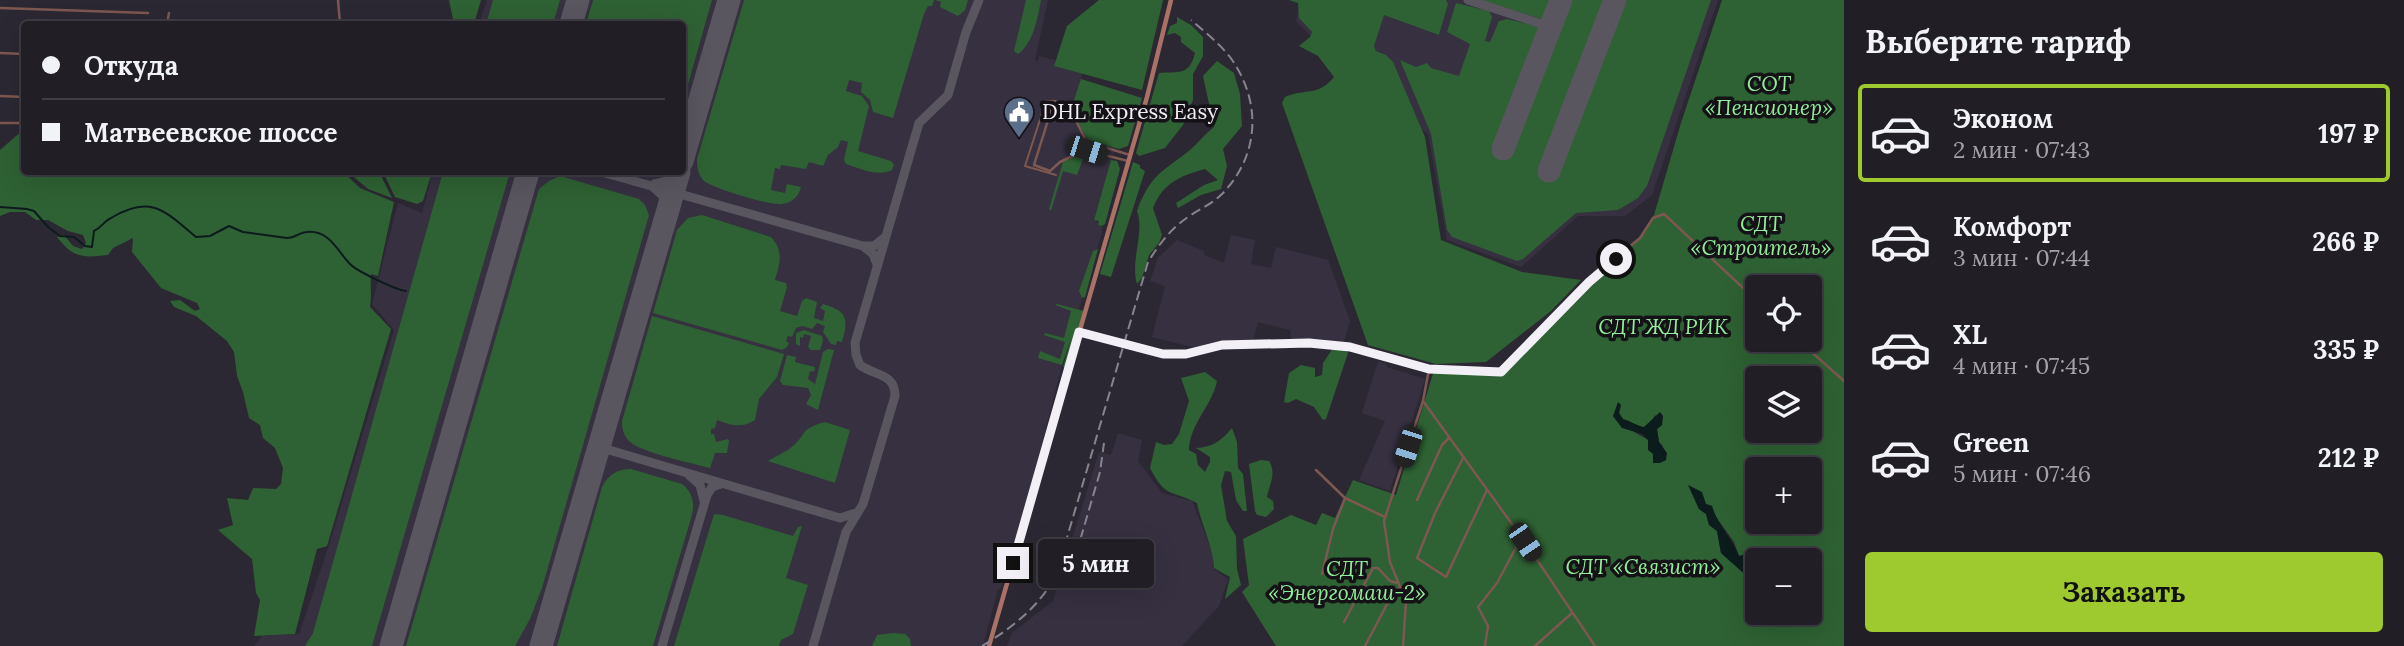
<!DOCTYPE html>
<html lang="ru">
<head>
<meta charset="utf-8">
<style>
	:root { --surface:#211e26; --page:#2d2b32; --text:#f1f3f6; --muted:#a2a2a7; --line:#3e3c43; --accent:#9eca2f }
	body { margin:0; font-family:Lora,serif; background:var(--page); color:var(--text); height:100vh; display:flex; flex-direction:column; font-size:26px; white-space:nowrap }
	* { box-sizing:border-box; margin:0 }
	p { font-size:23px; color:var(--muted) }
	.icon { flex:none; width:38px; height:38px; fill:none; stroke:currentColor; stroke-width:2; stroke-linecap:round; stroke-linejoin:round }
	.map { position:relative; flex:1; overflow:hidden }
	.drawer { display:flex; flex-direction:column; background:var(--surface); width:560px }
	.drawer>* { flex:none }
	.banner { position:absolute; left:21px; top:21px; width:665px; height:154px; border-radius:7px; box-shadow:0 7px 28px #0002,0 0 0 2px var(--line); display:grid; align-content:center; height:154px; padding:0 21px; background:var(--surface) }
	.controls { position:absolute; left:1745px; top:275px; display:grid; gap:14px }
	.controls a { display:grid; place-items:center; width:77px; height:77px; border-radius:7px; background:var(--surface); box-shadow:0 7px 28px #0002,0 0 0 2px var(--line); font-size:35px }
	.end { position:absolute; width:32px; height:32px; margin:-16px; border:9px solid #f2eff7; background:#111; box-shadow:0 0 0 4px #111 }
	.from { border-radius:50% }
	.bubble { position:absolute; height:49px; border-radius:7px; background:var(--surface); box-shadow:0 7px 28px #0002,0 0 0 2px var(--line); font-size:23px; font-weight:800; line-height:49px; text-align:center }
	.car { position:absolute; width:21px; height:42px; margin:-21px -10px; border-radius:9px; box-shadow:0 0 5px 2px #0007; background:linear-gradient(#222 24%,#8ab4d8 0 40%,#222 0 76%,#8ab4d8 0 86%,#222 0) }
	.banner b { display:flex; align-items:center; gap:24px; height:66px; font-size:26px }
	.banner b+b { border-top:2px solid var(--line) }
	.banner i { width:18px; height:18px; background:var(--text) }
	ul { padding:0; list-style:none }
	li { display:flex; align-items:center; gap:21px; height:98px; margin:0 14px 10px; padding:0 7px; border:4px solid transparent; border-radius:7px }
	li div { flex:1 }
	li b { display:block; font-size:26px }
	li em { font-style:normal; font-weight:800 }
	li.active { border-color:var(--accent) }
	li>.icon { width:63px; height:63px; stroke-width:1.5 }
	h2 { padding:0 21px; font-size:32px; line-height:84px }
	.action { display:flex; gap:14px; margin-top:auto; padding:14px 21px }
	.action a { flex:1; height:80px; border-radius:7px; background:var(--accent); color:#111; font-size:28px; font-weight:800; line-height:80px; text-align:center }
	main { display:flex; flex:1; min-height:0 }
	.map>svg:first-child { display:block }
	.built { fill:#363041 }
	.green { fill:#2e6133; fill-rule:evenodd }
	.water { fill:#0c1c1c }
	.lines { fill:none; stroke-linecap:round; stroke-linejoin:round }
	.stream { stroke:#0c1c1c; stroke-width:2 }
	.taxiway { stroke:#5a5660; stroke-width:9 }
	.runway { stroke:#5a5660; stroke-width:23 }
	.pedestrian { stroke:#7d5851; stroke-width:2 }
	.minor { stroke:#7d5851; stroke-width:2.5 }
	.secondary { stroke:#ab7167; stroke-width:4.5 }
	.rail { stroke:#88848e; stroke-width:2; stroke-dasharray:10 5; stroke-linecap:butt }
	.route { stroke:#f2eff7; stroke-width:9 }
	.labels { text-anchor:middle; stroke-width:7; stroke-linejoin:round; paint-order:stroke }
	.park-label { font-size:21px; font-style:italic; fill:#93ec9a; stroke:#141217 }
	.poi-label { font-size:21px; fill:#f2eff7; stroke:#141217; text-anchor:start }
</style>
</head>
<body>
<main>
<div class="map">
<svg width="1844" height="646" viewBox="0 0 1844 646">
	<rect width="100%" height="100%" fill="#2c2833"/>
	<g class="built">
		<polygon points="487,0 1048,0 1035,60 1038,61 1039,56 1055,60 1055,66 1082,73 1081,80 1131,95 1094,219 1102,227 1102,233 1062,365 1027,501 1001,588 998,589 983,646 254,646 262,636 299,634 329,545 394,330 372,304 398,203 422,213 433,172 682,172 682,24 479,24"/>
		<polygon points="1300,0 1718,0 1652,195 1625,216 1578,216 1521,267 1447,240 1428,134 1369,90 1296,22"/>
		<polygon points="1231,235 1255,240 1251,264 1271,268 1276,247 1328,260 1350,321 1344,342 1291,339 1290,330 1258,322 1253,341 1214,343 1196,348 1152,337 1165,286 1150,281 1158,258 1177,240 1204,251 1204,255 1224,263"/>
		<polygon points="1378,361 1385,363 1387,367 1425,379 1390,491 1359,480 1385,421 1362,413"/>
		<polygon points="1118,433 1142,440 1138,461 1162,493 1192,501 1213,554 1214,569 1228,579 1219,606 1182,646 1007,646 1012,633 1053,601 1099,452 1111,455"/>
	</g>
	<g class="green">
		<polygon points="449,0 481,0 474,24 454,24"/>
		<polygon points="493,0 560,0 553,24 486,24"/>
		<polygon points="593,0 712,0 683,102 682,24 586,24"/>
		<path d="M744,0h190l-2,6h-4l-4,8 -31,104 -20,-6 -3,-12 -9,-8 1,-9 -13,-3 -3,11 16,5 7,10 -11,45 33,10 3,4 -2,5c-14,7 -31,-1 -46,-6l-2,-4 4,-18 -7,-2 -3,7 -10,8 -5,11 -14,-4 -3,7 -25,-4 -1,4 -5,-1 -4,22 14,3 2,-9 14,3c-2,9 -9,16 -19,17 -11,2 -71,-16 -79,-24 -5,-6 -6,-13 -6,-21z"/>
		<polygon points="935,0 968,0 965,10 958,16 940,7 941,2"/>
		<path d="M1026,0h15c-3,17 -8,44 -23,54l-4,-3z"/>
		<polygon points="1099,0 1163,0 1142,90 1054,66 1067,26"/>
		<path d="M1289,0h157l2,4 -9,31 -55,-20 -10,31 2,5 10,4 7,7 32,75 16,103 81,32 59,8 -30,31 -65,51 -50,2 -68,-19 -86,-242 3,-6c20,-9 33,0 49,-20l-16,-21 -19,-10 11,-9 2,-5 -13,-14 -1,-15z"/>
		<polygon points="1480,0 1553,0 1545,20"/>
		<polygon points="1570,0 1711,0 1647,186 1638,198 1618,210 1576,213 1523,259 1517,261 1452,237 1447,230 1431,134 1400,60 1416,67 1427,63 1431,68 1459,76 1470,44 1447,32 1456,3 1489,11 1492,17 1485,41 1490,42 1499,21 1507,19 1541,27 1497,144 1497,150 1509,155"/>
		<path d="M1722,0h122v646h-568l-34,-54 7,-7 -6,-46 48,-24 25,10 6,-12 13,5 18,-38 43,15 39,-128 67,3 92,-96 46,-37 14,-22 27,-92zM1757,287h53v53h-53zM1757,378h53v52h-53zM1621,405l-2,8 4,7c8,1 13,6 21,8l7,-6 4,-7 7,10 -5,4 2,13 5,5c-19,-8 -36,-17 -51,-31zM1757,469h53v53h-53zM1689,486l17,18 6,2 2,8 20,28 5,14 10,10 8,1v-7h53v52c-18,1 -36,1 -53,0v-19l-6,-6 -3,-10 -27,-24 -4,-22 -8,-6 -3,-11 -7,-5z"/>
		<path d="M1177,17l14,8 12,12v19l-10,18v26l-10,25 -18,23 -26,8 -3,-3 23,-80c19,-2 30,4 36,-20l-14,-11v-5l-6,-4 -8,2 3,-9 7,-3z"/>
		<path d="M1217,61l17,12 6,21 2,32 -19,23 4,17 -6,23 -20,6 -23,13 -2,-5 28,-18 14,-5 -13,-11c-25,7 -42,14 -52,39l9,27 -3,8 -10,12 -7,23 -5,6c-7,-24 8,-52 0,-73 13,-36 25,-39 53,-61 8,-7 15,-16 24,-23l-11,-51z"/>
		<polygon points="1081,79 1142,98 1128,146 1119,149 1089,140 1086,137 1071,109"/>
		<path d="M23,130h1v42h319l17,16 34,14 -16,74 -7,-2c-1,11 1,21 -1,33l21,22 -64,217 -10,3 -22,85 -41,2 6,-36 -4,-7 -4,-34 -34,-29 15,-5 -6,-27 21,2 5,-12 23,1 5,-5 2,-16 -8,-20 -12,-10 -3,-13 -11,-7 -6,-26 -6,-16 -3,-24 -7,-11 -31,-25 -22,-9 -4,-6 10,-1 15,11 5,-2 -3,-6 -36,-15 -29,-36 1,-14 -20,10 -5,7c-25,3 -35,3 -51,-18l7,-2 9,11 9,3 4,-6 -3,-8 -15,-4 -20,-11h-12l-11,-8h-15l-10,4v-66z"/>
		<polygon points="1088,152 1106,157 1104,161 1088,156 1083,159 1077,175 1063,171 1051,211 1049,209 1063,162 1081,153"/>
		<polygon points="1111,160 1117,161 1120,169 1105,224 1102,226 1098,225 1099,221 1094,220"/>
		<polygon points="1133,162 1140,165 1140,168 1145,171 1111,277 1100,274"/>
		<polygon points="348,172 379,172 392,198 368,189"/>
		<polygon points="383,172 432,172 423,201 417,204 395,197"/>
		<polygon points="443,172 510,172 372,646 305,646 313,633"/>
		<polygon points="560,176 639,199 645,205 649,215 542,588 530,619 515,646 406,646 539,189 549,181"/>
		<path d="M702,215l69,22c13,14 9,26 4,43l11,3 1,4 -7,24 17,5 5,-15 4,-3 11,4 -3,16 9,3 2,-10 -5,-3 3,-4c24,7 26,14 19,38l-5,-1 -1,4 -5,-1 -8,-12 2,-6 -8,-3 -5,6 -10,-3 -6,2 -4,9 -4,-1 -2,5 3,2 -2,4 -5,3 -129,-37 24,-83 11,-12z"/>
		<polygon points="1098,249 1085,297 1082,298 1079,291 1093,251"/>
		<polygon points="1057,304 1084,311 1066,368 1063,367 1071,338 1062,365 1038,358 1040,351 1060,359 1065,342 1044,335 1045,333 1064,338 1071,311 1055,305"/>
		<path d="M652,316l132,38 -7,23 -18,22 -4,21c-14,9 -24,5 -38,0l-2,8 -4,1v5h3l2,8 12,-3 1,2 -2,12h-12l-5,15c-18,-5 -69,-15 -81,-27 -6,-6 -7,-13 -7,-20z"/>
		<polygon points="804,330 822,336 823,341 820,350 811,350 808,347 811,336 804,334 803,338 800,337 800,346 796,344 796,333"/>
		<polygon points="1333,348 1345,350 1348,353 1326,419 1323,420 1314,407 1296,399 1288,403 1284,402 1289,373 1301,365 1315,368 1315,377 1322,375 1323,363"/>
		<polygon points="828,349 834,350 818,410 806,404 811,395 808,388 783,385 780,381 787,355 796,357 795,362 815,367 814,372 810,371 808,379 815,384 823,352"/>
		<path d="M1205,372l12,9c-5,25 -27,42 -28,69l7,4 2,11 7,7 5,-10v-5l-14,-9c17,-1 25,-7 36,-20l5,14 1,26 5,6 4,37h-4l-7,-11 -5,-28 -6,-1 -4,14 6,36 9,15 1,33 4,16 -16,14 5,-22 -16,-9c0,-18 -13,-45 -17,-65 -27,-14 -31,-4 -47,-35l6,-26 8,3 8,-1 7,-10 10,-33 -8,-23z"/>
		<path d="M825,422l25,8 -15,53 -67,-22c8,-5 18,-9 25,-15 15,-13 6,-17 32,-24z"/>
		<path d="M1261,460l8,1c8,13 0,24 -2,36l6,4 1,8 -8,8 -9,-2 -2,-4 -6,-47z"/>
		<path d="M631,469l51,15c10,8 13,18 10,31l-39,131h-96l45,-159c6,-12 15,-18 29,-18z"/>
		<polygon points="714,514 723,515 793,536 798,527 802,526 786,578 808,585 793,634 781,640 779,646 674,646"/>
		<polygon points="893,633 905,634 910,639 911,646 872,646 877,635"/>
	</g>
	<g class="water">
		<path d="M1618,402l3,3 -2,8 4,6c8,2 14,7 21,8l16,-15 3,4 -1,9 -5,4 2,13 8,11 -1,7 -6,3h-7v-9l-5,-4v-10l-6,-6 -20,-6 -9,-12z"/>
		<path d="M1688,485l14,7 4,12 6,2c5,18 20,32 27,50l9,-3 1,13 8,1v26l-6,-6 -3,-10 -27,-24 -4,-22 -8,-6 -3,-11 -7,-5z"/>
	</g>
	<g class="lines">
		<path class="stream" d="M0,207l27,2 7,2 14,16 12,9 14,1 11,9 7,1 2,-16c7,-3 9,-9 17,-13 40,-24 54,-7 85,19l14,-1 19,-10 14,6 44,6c8,0 13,-6 20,-6 22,-2 30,18 42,31 7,8 47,27 57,28"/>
		<g class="taxiway">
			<polyline points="1468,0 1551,27"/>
			<polyline points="602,172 863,246"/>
			<polyline points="654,184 668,181 679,172"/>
			<polyline points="653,187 663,196 667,215"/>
			<polyline points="877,264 873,254 863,246 874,246 884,238"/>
			<polyline points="599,447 840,518 856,513"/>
			<polyline points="689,475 700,485 704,501"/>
			<polyline points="662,646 707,495 712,487 721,484"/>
			<path d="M813,646l33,-114 17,-28 32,-108c0,-23 -20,-20 -35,-31l-4,-10 -1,-12 64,-220 29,-28 18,-63 13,-32"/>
		</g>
		<g class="runway">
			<polyline points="571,24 578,0"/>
			<polyline points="1503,149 1561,0"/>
			<polyline points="682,161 729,0"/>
			<polyline points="1549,171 1615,0"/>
			<polyline points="391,646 528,172"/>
			<polyline points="541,646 679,172"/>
		</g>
		<polyline class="pedestrian" points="1052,101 1046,101 1025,166 1056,175"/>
		<g class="minor">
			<polyline points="338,0 340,24"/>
			<polyline points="0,8 148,13"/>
			<polyline points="167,24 169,13"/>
			<polyline points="0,53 24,54"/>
			<polyline points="0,96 24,97"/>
			<polyline points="0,123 24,123"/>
			<path d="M1128,161l-43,-11 -25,12 -10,9 -16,-6 20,-64c19,3 23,25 33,41l43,13"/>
			<polyline points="1081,333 1163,354 1186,354 1222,345 1309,343 1350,347 1429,369 1501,372 1599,272 1640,238 1653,218 1664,214 1757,301"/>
			<polyline points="1798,340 1844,381"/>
			<polyline points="1429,369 1423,401 1525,542 1595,646"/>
			<polyline points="1463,458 1435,513 1417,558 1446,577 1487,490"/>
			<polyline points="1316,470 1345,498 1385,517"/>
			<polyline points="1417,500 1442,445 1449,438"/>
			<polyline points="1322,574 1333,529 1345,498"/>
			<polyline points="1344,622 1373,568 1378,568 1390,581 1397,583"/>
			<polyline points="1365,646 1394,591 1399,588"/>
			<polyline points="1403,646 1406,602 1390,562 1384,521 1423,401"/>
			<polyline points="1485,646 1488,626 1478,607 1497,583 1519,542 1525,542"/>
			<polyline points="1535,646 1572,613"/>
		</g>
		<polyline class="secondary" points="989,646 1147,97 1171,0"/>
		<g class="rail">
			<polyline points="1072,568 1100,472 1104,443"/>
			<path d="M982,646c31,-19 57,-39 74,-71l92,-313c12,-19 24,-35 43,-47 11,-7 22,-12 31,-21 38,-39 40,-93 8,-137 -11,-14 -25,-25 -39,-37"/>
		</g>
	</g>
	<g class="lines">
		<polyline class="route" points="1013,563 1079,332 1163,354 1186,354 1222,345 1309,343 1350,347 1429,369 1501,372 1589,282 1616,259"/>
	</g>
	<defs>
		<g id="civic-pin" transform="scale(1.575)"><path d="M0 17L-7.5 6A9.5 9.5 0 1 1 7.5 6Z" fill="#5c6f8a" stroke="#141217"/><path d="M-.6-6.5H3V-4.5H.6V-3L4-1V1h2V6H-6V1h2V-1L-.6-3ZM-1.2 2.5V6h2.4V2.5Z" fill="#fff"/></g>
	</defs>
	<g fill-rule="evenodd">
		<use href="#civic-pin" x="1019" y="112"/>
	</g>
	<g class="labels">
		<g class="park-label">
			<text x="1769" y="91">СОТ<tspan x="1769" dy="24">«Пенсионер»</tspan></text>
			<text x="1761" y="231">СДТ<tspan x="1761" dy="24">«Строитель»</tspan></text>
			<text x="1663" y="334">СДТ ЖД РИК</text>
			<text x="1643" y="574">СДТ «Связист»</text>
			<text x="1347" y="576">СДТ<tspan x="1347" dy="24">«Энергомаш-2»</tspan></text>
		</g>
		<g class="poi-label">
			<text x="1042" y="119">DHL Express Easy</text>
		</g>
	</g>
</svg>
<div class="controls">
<a><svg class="icon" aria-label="locate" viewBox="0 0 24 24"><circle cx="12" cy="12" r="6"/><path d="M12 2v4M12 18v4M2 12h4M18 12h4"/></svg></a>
<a><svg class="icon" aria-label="layers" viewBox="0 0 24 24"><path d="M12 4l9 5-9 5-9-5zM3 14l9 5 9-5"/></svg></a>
<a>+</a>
<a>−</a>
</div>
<i class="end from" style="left:1616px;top:259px"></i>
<i class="end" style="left:1013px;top:563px"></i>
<div class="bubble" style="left:1038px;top:539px;width:116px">5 мин</div>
<i class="car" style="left:1087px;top:150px;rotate:108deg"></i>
<i class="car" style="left:1408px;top:447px;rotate:198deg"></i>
<i class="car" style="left:1525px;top:542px;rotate:146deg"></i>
<div class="banner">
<b><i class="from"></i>Откуда</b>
<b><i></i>Матвеевское шоссе</b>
</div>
</div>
<section class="drawer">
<h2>Выберите тариф</h2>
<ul>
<li class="active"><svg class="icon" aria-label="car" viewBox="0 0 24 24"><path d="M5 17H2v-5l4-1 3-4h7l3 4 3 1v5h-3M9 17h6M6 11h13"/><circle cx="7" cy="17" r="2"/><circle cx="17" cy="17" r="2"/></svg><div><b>Эконом</b><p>2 мин · 07:43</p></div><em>197 ₽</em></li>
<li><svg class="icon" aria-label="car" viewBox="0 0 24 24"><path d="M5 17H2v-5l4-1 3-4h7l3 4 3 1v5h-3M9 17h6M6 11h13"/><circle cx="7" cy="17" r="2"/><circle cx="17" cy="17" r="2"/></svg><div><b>Комфорт</b><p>3 мин · 07:44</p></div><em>266 ₽</em></li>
<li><svg class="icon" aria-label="car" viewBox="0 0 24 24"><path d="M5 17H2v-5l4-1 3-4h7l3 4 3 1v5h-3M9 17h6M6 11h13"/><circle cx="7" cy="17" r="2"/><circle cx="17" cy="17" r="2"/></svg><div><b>XL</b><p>4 мин · 07:45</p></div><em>335 ₽</em></li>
<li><svg class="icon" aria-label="car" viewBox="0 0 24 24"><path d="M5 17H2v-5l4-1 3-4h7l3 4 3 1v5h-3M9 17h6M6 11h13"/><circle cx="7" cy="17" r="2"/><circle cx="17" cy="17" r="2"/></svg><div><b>Green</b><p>5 мин · 07:46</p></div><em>212 ₽</em></li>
</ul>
<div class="action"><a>Заказать</a></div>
</section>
</main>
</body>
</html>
